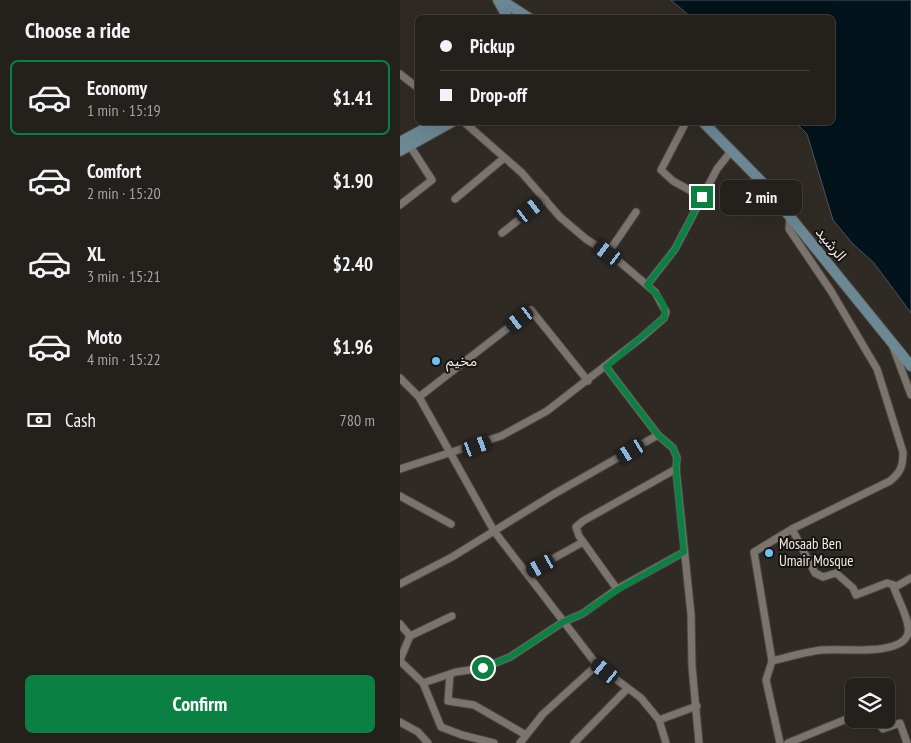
<!DOCTYPE html>
<html lang="en">
<head>
<meta charset="utf-8">
<style>
	:root { --surface:#24201c; --page:#302d29; --text:#f1f3f6; --muted:#a3a3a3; --line:#413e3b; --accent:#0b8043 }
	body { margin:0; font-family:"PT Sans Narrow","Noto Sans Arabic",sans-serif; background:var(--page); color:var(--text); height:100vh; display:flex; flex-direction:column; font-size:19px; white-space:nowrap }
	* { box-sizing:border-box; margin:0 }
	p { font-size:16px; color:var(--muted) }
	.icon { flex:none; width:28px; height:28px; fill:none; stroke:currentColor; stroke-width:2; stroke-linecap:round; stroke-linejoin:round }
	.map { position:relative; flex:1; overflow:hidden }
	.side { display:flex; flex-direction:column; background:var(--surface); width:400px }
	.side>* { flex:none }
	.top-card { position:absolute; left:15px; top:15px; width:420px; height:110px; border-radius:8px; box-shadow:0 5px 20px #0002,0 0 0 1px var(--line); display:grid; align-content:center; height:110px; padding:0 25px; background:var(--surface) }
	.tools { position:absolute; left:445px; top:678px; display:grid; gap:10px }
	.tools a { display:grid; place-items:center; width:50px; height:50px; border-radius:8px; background:var(--surface); box-shadow:0 5px 20px #0002,0 0 0 1px var(--line); font-size:25px }
	.end { position:absolute; width:22px; height:22px; margin:-11px; border:6px solid #0b8043; background:#fff; box-shadow:0 0 0 2px #fff }
	.from { border-radius:50% }
	.bubble { position:absolute; height:35px; border-radius:8px; background:var(--surface); box-shadow:0 5px 20px #0002,0 0 0 1px var(--line); font-size:16px; font-weight:600; line-height:35px; text-align:center }
	.car { position:absolute; width:15px; height:30px; margin:-15px -8px; border-radius:6px; box-shadow:0 0 4px 1px #0007; background:linear-gradient(#222 24%,#8ab4d8 0 40%,#222 0 76%,#8ab4d8 0 86%,#222 0) }
	.top-card b { display:flex; align-items:center; gap:18px; height:48px; font-size:19px }
	.top-card b+b { border-top:1px solid var(--line) }
	.top-card i { width:12px; height:12px; background:var(--text) }
	ul { padding:0; list-style:none }
	li { display:flex; align-items:center; gap:15px; height:75px; margin:0 10px 8px; padding:0 15px; border:2px solid transparent; border-radius:8px }
	li div { flex:1 }
	li b { display:block; font-size:19px }
	li em { font-style:normal; font-weight:600 }
	li.current { border-color:var(--accent) }
	li>.icon { width:45px; height:45px; stroke-width:1.5 }
	h2 { padding:0 25px; font-size:22px; line-height:60px }
	.pay { display:flex; align-items:center; gap:12px; height:55px; padding:0 25px; font-size:19px }
	.pay p { margin-inline-start:auto }
	.button { display:flex; gap:10px; margin-top:auto; padding:10px 25px }
	.button a { flex:1; height:58px; border-radius:8px; background:var(--accent); color:#fff; font-size:20px; font-weight:600; line-height:58px; text-align:center }
	main { display:flex; flex:1; min-height:0 }
	.map>svg:first-child { display:block }
	.water { fill:#03131c; stroke:#4a5459 }
	.lines { fill:none; stroke-linecap:round; stroke-linejoin:round }
	.minor-casing { stroke:#4c4742; stroke-width:9 }
	.secondary-casing { stroke:#4c4742; stroke-width:12 }
	.minor { stroke:#7b746e; stroke-width:7 }
	.secondary { stroke:#6b8894; stroke-width:10 }
	.route { stroke:#0b8043; stroke-width:6 }
	.poi-dot { fill:#6bc3f2; stroke:#161311; stroke-width:2 }
	.labels { text-anchor:middle; stroke-width:4; stroke-linejoin:round; paint-order:stroke }
	.street-label { font-size:15px; fill:#efeae7; stroke:#161311 }
	.poi-label { font-size:15px; fill:#efeae7; stroke:#161311; text-anchor:start }
</style>
</head>
<body>
<main>
<section class="side">
<h2>Choose a ride</h2>
<ul>
<li class="current"><svg class="icon" aria-label="car" viewBox="0 0 24 24"><path d="M5 17H2v-5l4-1 3-4h7l3 4 3 1v5h-3M9 17h6M6 11h13"/><circle cx="7" cy="17" r="2"/><circle cx="17" cy="17" r="2"/></svg><div><b>Economy</b><p>1 min · 15:19</p></div><em>$1.41</em></li>
<li><svg class="icon" aria-label="car" viewBox="0 0 24 24"><path d="M5 17H2v-5l4-1 3-4h7l3 4 3 1v5h-3M9 17h6M6 11h13"/><circle cx="7" cy="17" r="2"/><circle cx="17" cy="17" r="2"/></svg><div><b>Comfort</b><p>2 min · 15:20</p></div><em>$1.90</em></li>
<li><svg class="icon" aria-label="car" viewBox="0 0 24 24"><path d="M5 17H2v-5l4-1 3-4h7l3 4 3 1v5h-3M9 17h6M6 11h13"/><circle cx="7" cy="17" r="2"/><circle cx="17" cy="17" r="2"/></svg><div><b>XL</b><p>3 min · 15:21</p></div><em>$2.40</em></li>
<li><svg class="icon" aria-label="car" viewBox="0 0 24 24"><path d="M5 17H2v-5l4-1 3-4h7l3 4 3 1v5h-3M9 17h6M6 11h13"/><circle cx="7" cy="17" r="2"/><circle cx="17" cy="17" r="2"/></svg><div><b>Moto</b><p>4 min · 15:22</p></div><em>$1.96</em></li>
</ul>
<div class="pay"><svg class="icon" aria-label="cash" viewBox="0 0 24 24"><path d="M3 7h18v10H3z"/><circle cx="12" cy="12" r="2"/></svg>Cash<p>780 m</p></div>
<div class="button"><a>Confirm</a></div>
</section>
<div class="map">
<svg width="511" height="743" viewBox="0 0 511 743">
	<rect width="100%" height="100%" fill="#302a25"/>
	<polygon class="water" points="271,0 511,0 511,313 474,263 452,243 433,220 407,134 396,123 432,122 432,18 291,17"/>
	<g class="lines">
		<g class="minor-casing">
			<g id="minor">
				<polyline points="0,74 18,88"/>
				<polyline points="286,122 261,170 273,181 302,197"/>
				<polyline points="55,199 104,158"/>
				<polyline points="0,205 32,180 10,146"/>
				<polyline points="102,233 145,199"/>
				<polyline points="208,253 236,212"/>
				<polyline points="247,285 275,249 317,169 332,150"/>
				<polyline points="493,347 511,395"/>
				<polyline points="206,367 258,435 273,448 277,458 276,469 291,614 292,666 299,743"/>
				<polyline points="0,378 19,397 94,531 197,665 241,698 259,720 266,743"/>
				<polyline points="19,397 131,310 188,381"/>
				<polyline points="0,469 101,436 147,411 241,338 264,318 266,312 255,292 214,257 186,239 160,217 122,173 64,122"/>
				<polyline points="0,496 51,524"/>
				<polyline points="392,529 415,573 423,577 436,573 453,588 456,595 487,583 497,586 511,578"/>
				<polyline points="127,573 183,542"/>
				<polyline points="0,584 52,557 154,494 258,435"/>
				<polyline points="217,589 179,536 176,527 183,521 276,469"/>
				<polyline points="0,624 10,636 0,660"/>
				<polyline points="10,636 52,616"/>
				<polyline points="0,661 23,683 41,727 62,735 94,743"/>
				<path d="M372,661l-18,-109 38,-23 98,-48c11,-9 13,-15 13,-29l-26,-83 -46,-78 -42,-62 1,-12"/>
				<polyline points="50,674 48,701 74,705 126,735"/>
				<polyline points="23,683 56,672 83,668 110,657 163,622 182,614 217,589 284,552"/>
				<polyline points="475,719 483,729 500,723 507,743"/>
				<polyline points="259,720 297,706"/>
				<polyline points="0,722 18,732 28,743"/>
				<polyline points="120,743 143,714 197,665"/>
				<polyline points="174,743 227,689"/>
				<path d="M380,743l-14,-63 6,-19c16,-4 33,-9 49,-11 19,-2 82,7 87,-17 3,-11 -11,-35 -15,-48"/>
				<polyline points="388,743 454,716"/>
			</g>
		</g>
		<g class="secondary-casing">
			<g id="secondary">
				<polyline points="98,0 108,18"/>
				<polyline points="101,0 129,18"/>
				<polyline points="303,122 361,181 511,366"/>
				<polyline points="0,142 37,122"/>
				<polyline points="0,151 52,122"/>
			</g>
		</g>
		<use href="#minor" class="minor"/>
		<use href="#secondary" class="secondary"/>
	</g>
	<g class="lines">
		<path class="route" d="M83,668l27,-11 53,-35 19,-8 35,-24 67,-38 -8,-83 1,-11 -4,-10 -15,-13 -52,-68 58,-49c4,-13 -8,-25 -17,-33l28,-36 27,-52"/>
	</g>
	<g class="poi-dot">
		<circle cx="36" cy="361" r="5"/>
		<circle cx="369" cy="553" r="5"/>
	</g>
	<g class="labels">
		<g class="street-label">
			<text transform="translate(431 244) rotate(51)" y="5">الرشيد</text>
		</g>
		<g class="poi-label">
			<text x="46" y="366">مخيم</text>
			<text x="379" y="549">Mosaab Ben<tspan x="379" dy="17">Umair Mosque</tspan></text>
		</g>
	</g>
</svg>
<div class="tools">
<a><svg class="icon" aria-label="layers" viewBox="0 0 24 24"><path d="M12 4l9 5-9 5-9-5zM3 14l9 5 9-5"/></svg></a>
</div>
<i class="end from" style="left:83px;top:668px"></i>
<i class="end" style="left:302px;top:197px"></i>
<div class="bubble" style="left:320px;top:180px;width:82px">2 min</div>
<i class="car" style="left:130px;top:210px;rotate:52deg"></i>
<i class="car" style="left:208px;top:253px;rotate:306deg"></i>
<i class="car" style="left:120px;top:319px;rotate:232deg"></i>
<i class="car" style="left:77px;top:446px;rotate:69deg"></i>
<i class="car" style="left:231px;top:451px;rotate:239deg"></i>
<i class="car" style="left:141px;top:566px;rotate:241deg"></i>
<i class="car" style="left:205px;top:671px;rotate:309deg"></i>
<div class="top-card">
<b><i class="from"></i>Pickup</b>
<b><i></i>Drop-off</b>
</div>
</div>
</main>
</body>
</html>
